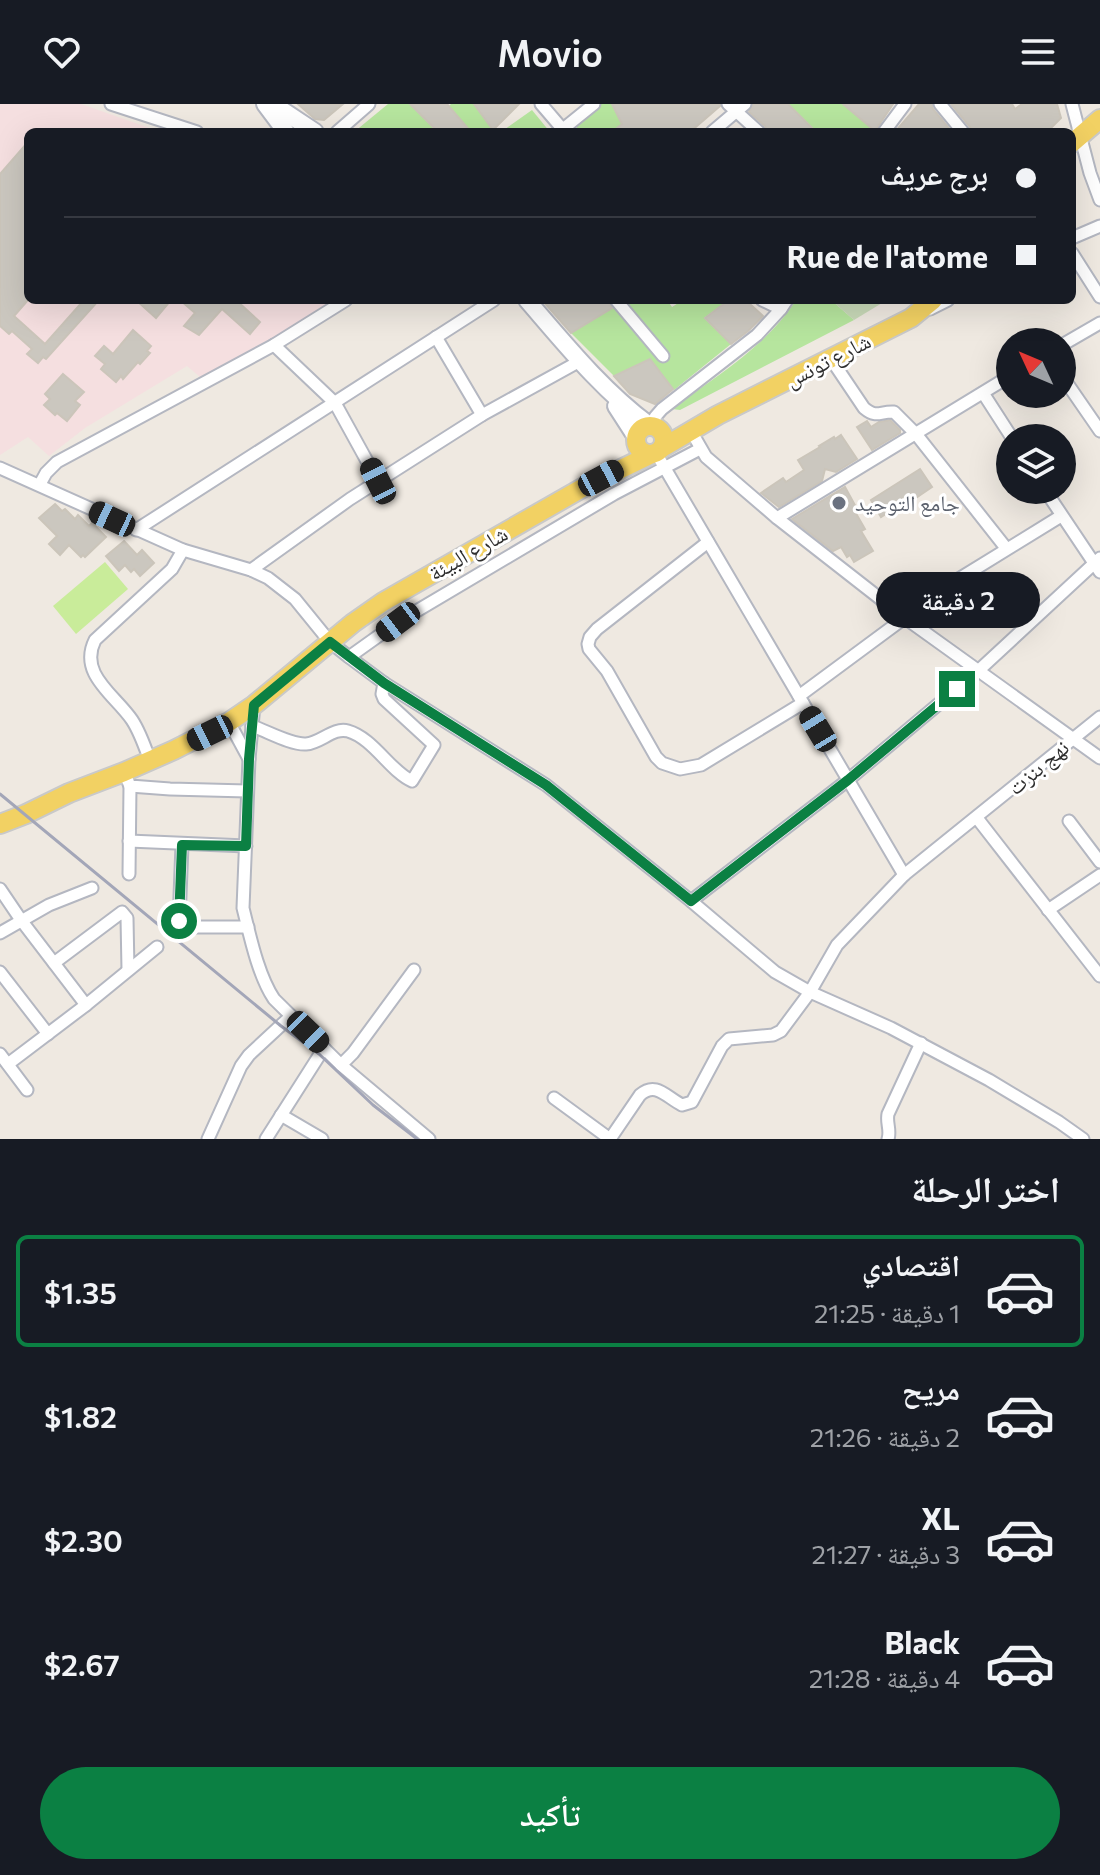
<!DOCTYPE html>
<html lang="ar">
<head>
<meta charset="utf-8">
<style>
	:root { --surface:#171b24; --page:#242831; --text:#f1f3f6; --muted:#9ea1a6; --line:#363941; --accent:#0b8043 }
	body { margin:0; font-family:Commissioner,"Noto Naskh Arabic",sans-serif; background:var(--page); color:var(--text); direction:rtl; height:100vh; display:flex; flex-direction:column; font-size:30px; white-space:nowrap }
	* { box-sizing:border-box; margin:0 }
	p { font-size:26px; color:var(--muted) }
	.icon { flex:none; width:44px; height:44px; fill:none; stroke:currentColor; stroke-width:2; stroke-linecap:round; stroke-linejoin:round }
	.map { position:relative; height:1035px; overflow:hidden; direction:ltr }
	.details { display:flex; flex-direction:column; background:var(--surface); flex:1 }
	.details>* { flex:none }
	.banner { position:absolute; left:24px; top:24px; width:1052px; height:176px; border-radius:12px; box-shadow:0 8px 32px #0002; direction:rtl; display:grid; align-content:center; height:176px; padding:0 40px; background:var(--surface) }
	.needle { width:52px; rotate:314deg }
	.fabs { position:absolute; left:996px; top:224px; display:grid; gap:16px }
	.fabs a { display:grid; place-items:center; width:80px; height:80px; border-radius:50%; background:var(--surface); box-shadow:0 8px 32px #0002; font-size:40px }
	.end { position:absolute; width:36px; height:36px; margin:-18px; border:10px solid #0b8043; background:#fff; box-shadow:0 0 0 4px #fff }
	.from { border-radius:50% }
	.bubble { position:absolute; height:56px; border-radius:28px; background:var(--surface); box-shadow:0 8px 32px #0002; font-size:26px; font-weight:600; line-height:56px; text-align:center; direction:rtl }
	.car { position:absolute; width:24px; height:48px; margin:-24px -12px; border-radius:10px; box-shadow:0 0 6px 2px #0007; background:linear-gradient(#222 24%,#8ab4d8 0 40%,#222 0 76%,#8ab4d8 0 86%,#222 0) }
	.banner b { display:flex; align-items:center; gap:28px; height:76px; font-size:30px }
	.banner b+b { border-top:2px solid var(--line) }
	.banner i { width:20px; height:20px; background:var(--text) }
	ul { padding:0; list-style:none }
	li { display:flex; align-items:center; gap:24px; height:112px; margin:0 16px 12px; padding:0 24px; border:4px solid transparent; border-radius:12px }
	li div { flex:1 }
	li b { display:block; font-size:30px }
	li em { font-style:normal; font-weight:600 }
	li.current { border-color:var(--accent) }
	li>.icon { width:72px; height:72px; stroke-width:1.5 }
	h2 { padding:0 40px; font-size:36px; line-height:96px }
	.primary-button { display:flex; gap:16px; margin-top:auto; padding:16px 40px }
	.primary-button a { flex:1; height:92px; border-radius:48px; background:var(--accent); color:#fff; font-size:32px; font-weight:600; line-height:92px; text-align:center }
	header { display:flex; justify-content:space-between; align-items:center; height:104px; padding:0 40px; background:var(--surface); font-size:36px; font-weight:600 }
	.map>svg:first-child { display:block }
	.medical { fill:#f5dfe0 }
	.green { fill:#b6e59e }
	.cemetery { fill:#c8d9b8 }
	.pitch { fill:#c9ec9a }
	.building { fill:#cbc7bf; stroke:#cbc5ba; stroke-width:2 }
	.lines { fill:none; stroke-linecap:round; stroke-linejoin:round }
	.street-casing { stroke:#b4b7c1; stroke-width:15 }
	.secondary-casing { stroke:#b4b7c1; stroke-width:20 }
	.primary-casing { stroke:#c9c9c9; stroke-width:22 }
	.street { stroke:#fff; stroke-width:11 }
	.secondary { stroke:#fff; stroke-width:16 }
	.primary { stroke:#f2d163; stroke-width:18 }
	.rail { stroke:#a3a6b8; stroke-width:3 }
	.route { stroke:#0b8043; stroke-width:10 }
	.worship-dot { fill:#6b7280; stroke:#fff; stroke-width:3 }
	.labels { text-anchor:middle; stroke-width:6; stroke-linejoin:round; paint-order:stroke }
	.street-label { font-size:22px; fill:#2e2e2e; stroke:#fff }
	.worship-label { font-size:22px; fill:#5b616d; stroke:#fff; text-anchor:start }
</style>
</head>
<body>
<header><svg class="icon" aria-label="menu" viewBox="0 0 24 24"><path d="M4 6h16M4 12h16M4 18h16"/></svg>Movio<svg class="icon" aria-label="heart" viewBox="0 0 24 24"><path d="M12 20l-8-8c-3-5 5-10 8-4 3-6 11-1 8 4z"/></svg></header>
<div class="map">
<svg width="1100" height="1035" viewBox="0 0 1100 1035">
	<rect width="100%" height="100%" fill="#efe9e1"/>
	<polygon class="medical" points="0,0 81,0 161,28 28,28 28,196 333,196 271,236 200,273 187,262 85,324 49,352 28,333 0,351"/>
	<g class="green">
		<polygon points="388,0 410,0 437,28 354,28"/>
		<polygon points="451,0 474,0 493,26 490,28 471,28 449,2"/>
		<polygon points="600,0 612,0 622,20 614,28 577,28 577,19"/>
		<polygon points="788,0 843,0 875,27 817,28"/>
		<polygon points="532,6 550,28 501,28"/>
		<polygon points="628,196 667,196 672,203 683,196 729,196 704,214 731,240 674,286 650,255 614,272 571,229 614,203 633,227 641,221 625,198"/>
		<path d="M796,196h35l23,20 -174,90 -8,-1c43,-32 95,-63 124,-109z"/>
	</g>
	<polygon class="cemetery" points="831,196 887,196 854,216"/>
	<polygon class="pitch" points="105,458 128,485 76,530 53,502"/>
	<g class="building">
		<polygon points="298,0 343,0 324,16 315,15"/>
		<polygon points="410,0 447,0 471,28 438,28"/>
		<polygon points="474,0 519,0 493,26"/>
		<polygon points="612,0 720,0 720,2 690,28 612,28 622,20"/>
		<polygon points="753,0 788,0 816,28 767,28 765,22 749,8"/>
		<polygon points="843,0 893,0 875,27"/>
		<polygon points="919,0 932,0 933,5 952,28 895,28"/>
		<polygon points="951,0 1012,0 1015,5 1022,0 1057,0 1061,14 1047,28 971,28 970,23"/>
		<polygon points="28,38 28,196 14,212 45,240 84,196 99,196 46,255 43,253 38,259 27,250 32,245 12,227 9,230 0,222 0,70"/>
		<polygon points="136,196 171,196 156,214"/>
		<polygon points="180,196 236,196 260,218 250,230 222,205 199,231 184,222 195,209"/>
		<polygon points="542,196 608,196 612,204 571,229"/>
		<polygon points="729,196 743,196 750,200 763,212 748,227 731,240 705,214"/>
		<polygon points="133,226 151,242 147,247 150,249 140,260 138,258 123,275 121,272 116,278 101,265 105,260 95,252 104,242 113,250"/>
		<polygon points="650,255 673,285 655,300 630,290 614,272"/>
		<polygon points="63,270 84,288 75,297 80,301 67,317 57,309 55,311 44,301 50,295 45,290"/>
		<polygon points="890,316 900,326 900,329 872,346 857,323 867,317 871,323 879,318"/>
		<polygon points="841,331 857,355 836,368 825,365 822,377 779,403 761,389 783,374 786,378 804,366 798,356 820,343 819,342 834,333 835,335"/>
		<polygon points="920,365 932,383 910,398 909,395 881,413 871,396"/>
		<polygon points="845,383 857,405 854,406 865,425 861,427 873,447 854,458 850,451 847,453 841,443 833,447 792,415"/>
		<polygon points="55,400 62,407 65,405 75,415 78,411 89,422 92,419 106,433 85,453 83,451 81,453 69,441 60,451 49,440 57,432 39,414"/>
		<polygon points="124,437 137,451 142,446 154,459 140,472 134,465 131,468 125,461 119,467 106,452"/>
	</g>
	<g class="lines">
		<g class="street-casing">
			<g id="street">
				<polyline points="111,0 197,28"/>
				<polyline points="541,0 565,28"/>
				<polyline points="728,0 759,28"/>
				<polyline points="940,0 963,28"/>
				<polyline points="1072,0 1090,69 1100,96"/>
				<polyline points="563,25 594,0"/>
				<polyline points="337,28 369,0"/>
				<polyline points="712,28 745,0"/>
				<polyline points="884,28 905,0"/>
				<polyline points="1072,134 1100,122"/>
				<polyline points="1072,149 1100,193"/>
				<polyline points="616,196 663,252"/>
				<polyline points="762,196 781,205"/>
				<polyline points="930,205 948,196"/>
				<polyline points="436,233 482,311"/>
				<polyline points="274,241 335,299 378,377"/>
				<polyline points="1062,241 1100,219"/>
				<path d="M831,255l33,49c13,11 16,3 30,4l22,22 90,114"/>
				<polyline points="1062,272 1100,327"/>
				<polyline points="983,289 1012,334"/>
				<polyline points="655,322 655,313 662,305 757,231 781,205 787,196"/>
				<polyline points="691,327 706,353 777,414 905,514 1100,654"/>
				<polyline points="656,349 904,771"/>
				<polyline points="0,364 183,446 251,466 268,474 295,495 330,538 349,553 384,579 546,681 691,797 775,868 810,888 891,924 989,976 1059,1018 1083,1035"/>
				<polyline points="40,380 46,369 57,358 274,241 346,196"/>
				<polyline points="1045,386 1100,468"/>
				<polyline points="777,414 1010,272"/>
				<polyline points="136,426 494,196"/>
				<polyline points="708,438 597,525 590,533 588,540 589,545 607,567 656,653 662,659 680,665 701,661 803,599"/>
				<polyline points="251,466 350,395 482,311 580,257"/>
				<polyline points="349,553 398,518 614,390 700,345"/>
				<polyline points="799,592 949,481 1061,412"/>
				<path d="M254,601l-5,54 -6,149c7,28 15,67 31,91l67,66 88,74"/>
				<polyline points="229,618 249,655"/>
				<path d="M252,622c15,5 39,19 54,18 15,-1 27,-17 42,-13 25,7 43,41 64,50l22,-36 -50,-46 -2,-5 2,-11"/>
				<path d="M150,657c-5,-14 -10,-29 -18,-41 -17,-25 -54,-46 -37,-80l77,-71 11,-19"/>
				<polyline points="124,668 130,682 170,685 247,687"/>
				<polyline points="977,714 1100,872"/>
				<polyline points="1069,717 1100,758"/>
				<polyline points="129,737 246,742"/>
				<polyline points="182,741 179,817 180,821 186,823 248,823"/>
				<polyline points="129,770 130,682"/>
				<polyline points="0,785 21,816 86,901"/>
				<polyline points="691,797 848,676 978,567 1100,454"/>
				<polyline points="1048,806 1100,771"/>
				<polyline points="0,829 49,801 92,784"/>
				<polyline points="54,859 122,808 127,814 128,866"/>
				<polyline points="0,868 48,930"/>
				<polyline points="0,950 27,986"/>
				<polyline points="8,960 86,901 157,843"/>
				<polyline points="341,961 353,949 414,866"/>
				<polyline points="554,994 610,1035"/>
				<polyline points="281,1011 322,1035"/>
				<polyline points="208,1035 241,962 249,951 291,912"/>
				<polyline points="266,1035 324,944"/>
				<path d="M610,1035l30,-44c16,-14 26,2 42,10l10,-3 30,-56 7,-7 44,-4 8,-4 29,-39 27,-47 67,-70 196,-158"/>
				<path d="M888,1035c3,-9 -2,-16 0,-25l33,-71"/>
			</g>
		</g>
		<g class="secondary-casing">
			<g id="secondary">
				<polyline points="265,0 286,28"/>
				<polyline points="273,0 315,28"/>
				<path d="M527,196c38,44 75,90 122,125"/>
				<polyline points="616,302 636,333"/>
			</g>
		</g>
		<g class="primary-casing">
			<g id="primary">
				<polyline points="1072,39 1100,15"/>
				<circle cx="650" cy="336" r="14"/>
				<polyline points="662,344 718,311 911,214 933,196"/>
				<polyline points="0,720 26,710 69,689 124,668 174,646 229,618 254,601 353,519 383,498 584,383 652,350"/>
			</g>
		</g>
		<use href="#street" class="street"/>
		<use href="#secondary" class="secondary"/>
		<use href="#primary" class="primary"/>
		<polyline class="rail" points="0,690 281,922 319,950 373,1001 417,1035"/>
	</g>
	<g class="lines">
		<polyline class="route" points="179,817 182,741 246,742 249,655 254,601 330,538 384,579 546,681 691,797 848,676 957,585"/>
	</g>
	<circle class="worship-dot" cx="839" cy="399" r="8"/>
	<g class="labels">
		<g class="street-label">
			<text transform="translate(828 256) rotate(-27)" y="8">شارع تونس</text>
			<text transform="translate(468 449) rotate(-30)" y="8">شارع البيئة</text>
			<text transform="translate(1038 663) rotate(-40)" y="8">نهج بنزت</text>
		</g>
		<g class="worship-label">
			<text x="855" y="407">جامع التوحيد</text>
		</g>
	</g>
</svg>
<div class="fabs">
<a><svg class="needle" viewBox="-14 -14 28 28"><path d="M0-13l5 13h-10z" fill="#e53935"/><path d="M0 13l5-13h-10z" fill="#9ea1a6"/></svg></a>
<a><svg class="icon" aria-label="layers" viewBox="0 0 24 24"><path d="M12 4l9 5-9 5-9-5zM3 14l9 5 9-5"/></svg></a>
</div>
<i class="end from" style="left:179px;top:817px"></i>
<i class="end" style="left:957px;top:585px"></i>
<div class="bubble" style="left:876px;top:468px;width:164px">2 دقيقة</div>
<i class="car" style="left:601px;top:374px;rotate:62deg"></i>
<i class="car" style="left:378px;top:377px;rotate:333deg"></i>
<i class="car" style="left:112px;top:415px;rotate:295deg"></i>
<i class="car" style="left:398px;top:518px;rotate:233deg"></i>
<i class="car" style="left:818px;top:625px;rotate:329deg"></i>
<i class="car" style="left:210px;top:629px;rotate:244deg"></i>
<i class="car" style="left:308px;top:928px;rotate:134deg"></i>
<div class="banner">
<b><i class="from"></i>برج عريف</b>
<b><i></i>Rue de l'atome</b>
</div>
</div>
<section class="details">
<h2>اختر الرحلة</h2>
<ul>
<li class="current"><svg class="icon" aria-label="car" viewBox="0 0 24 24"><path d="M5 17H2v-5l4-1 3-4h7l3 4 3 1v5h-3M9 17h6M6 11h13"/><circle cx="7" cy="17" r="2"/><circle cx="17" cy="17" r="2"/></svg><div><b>اقتصادي</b><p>1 دقيقة · 21:25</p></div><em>$1.35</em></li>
<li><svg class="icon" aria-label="car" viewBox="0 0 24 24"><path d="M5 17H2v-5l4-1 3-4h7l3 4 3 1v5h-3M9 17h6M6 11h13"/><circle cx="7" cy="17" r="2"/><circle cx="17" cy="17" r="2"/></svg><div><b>مريح</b><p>2 دقيقة · 21:26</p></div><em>$1.82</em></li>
<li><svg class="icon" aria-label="car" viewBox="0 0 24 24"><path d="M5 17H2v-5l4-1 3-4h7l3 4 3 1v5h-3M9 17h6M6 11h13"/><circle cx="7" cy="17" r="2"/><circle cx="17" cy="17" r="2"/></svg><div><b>XL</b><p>3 دقيقة · 21:27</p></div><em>$2.30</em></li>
<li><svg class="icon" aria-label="car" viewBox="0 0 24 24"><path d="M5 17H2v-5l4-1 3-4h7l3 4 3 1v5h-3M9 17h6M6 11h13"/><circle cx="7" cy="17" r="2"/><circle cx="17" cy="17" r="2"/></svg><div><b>Black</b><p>4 دقيقة · 21:28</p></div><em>$2.67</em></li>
</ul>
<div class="primary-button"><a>تأكيد</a></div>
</section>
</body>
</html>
